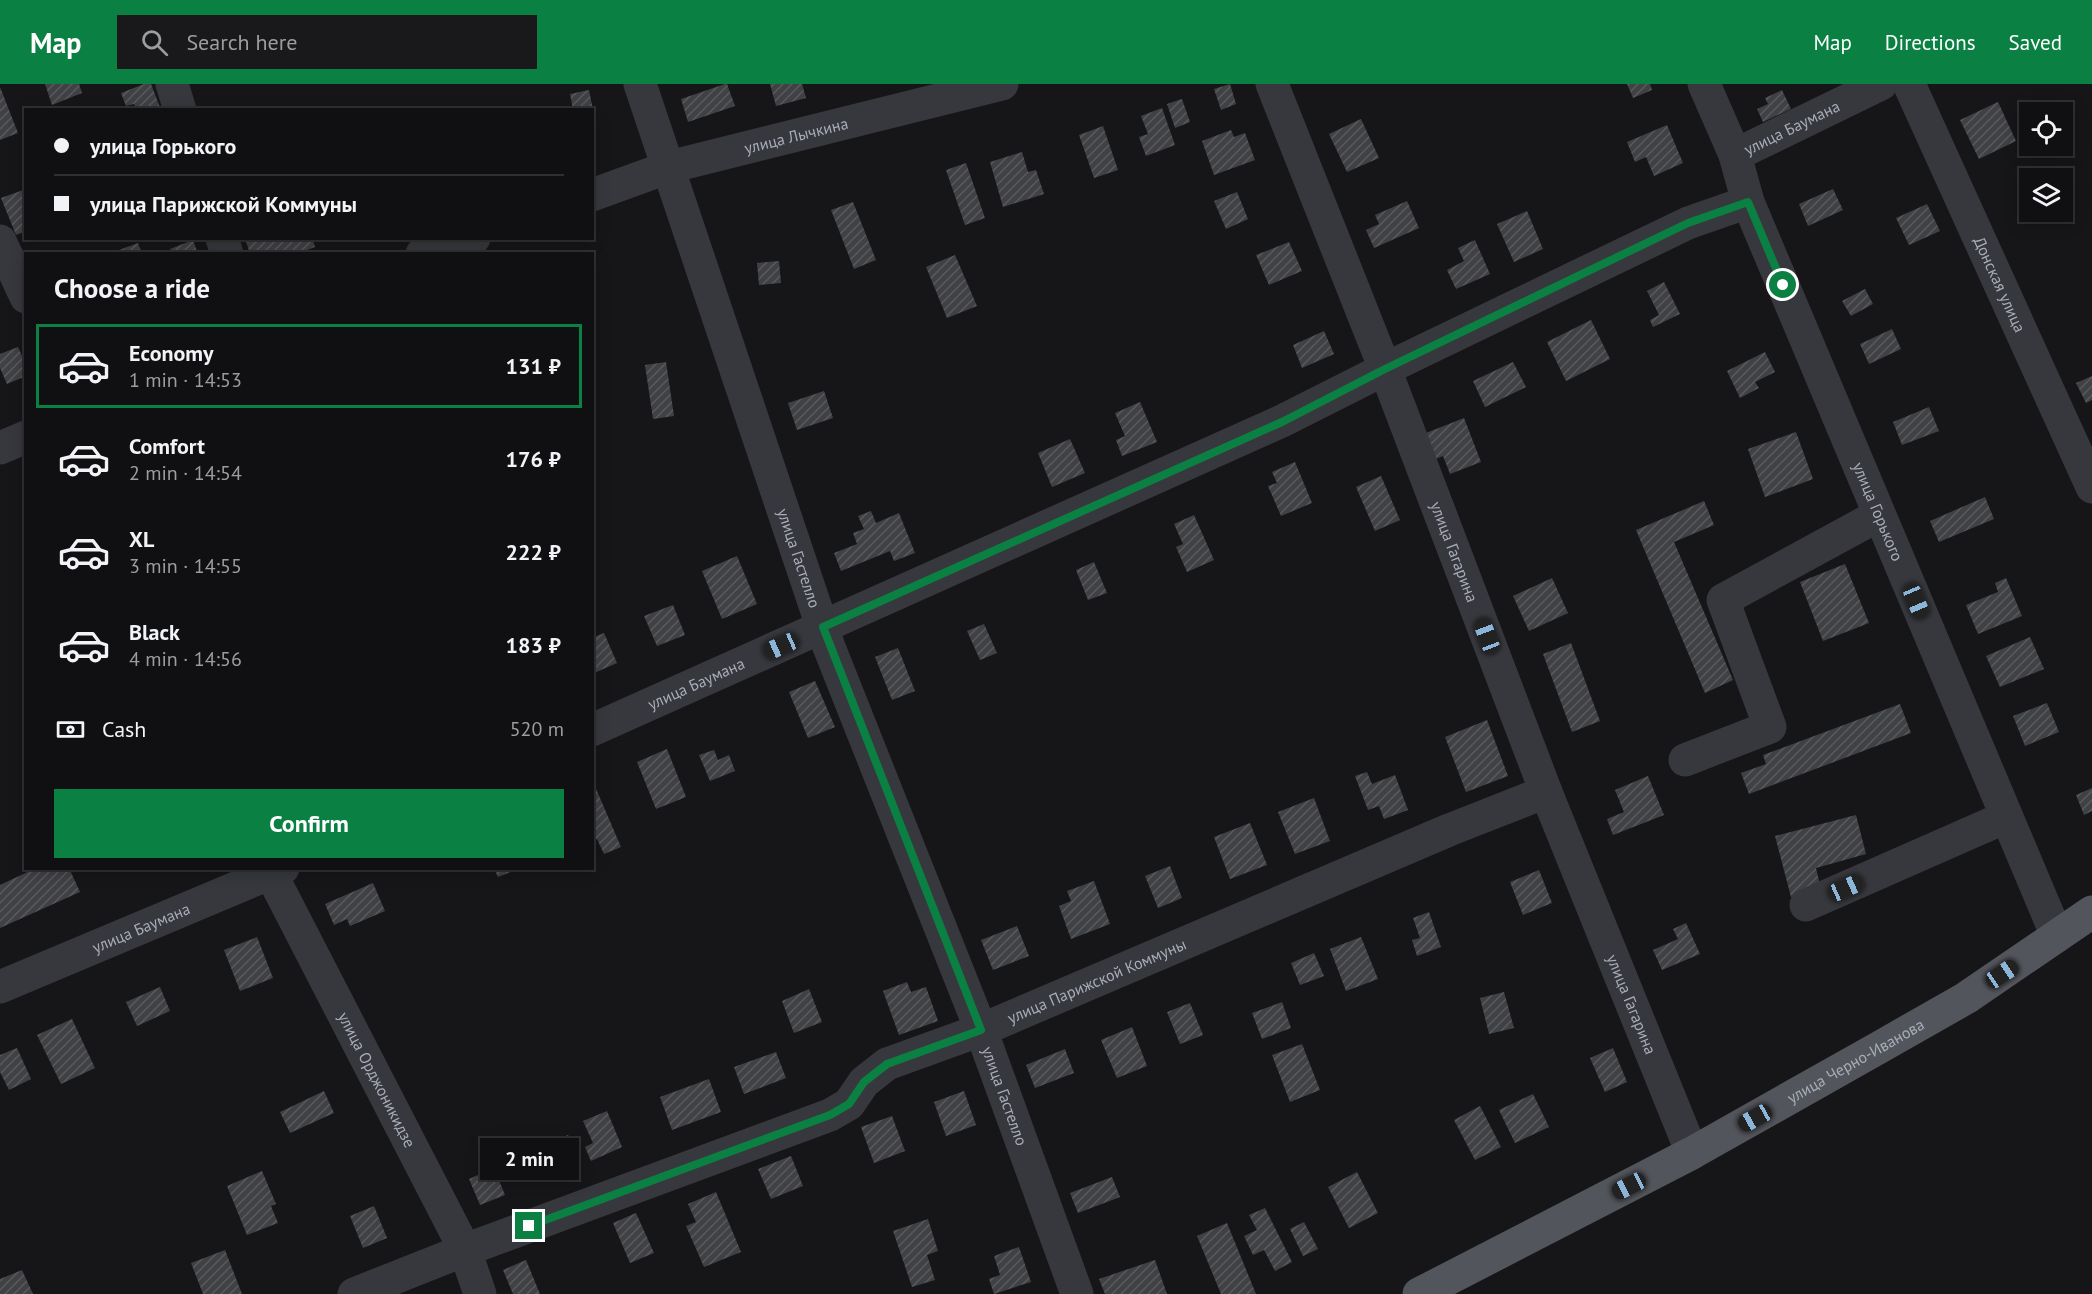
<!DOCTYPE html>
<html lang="en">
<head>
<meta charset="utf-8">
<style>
	:root { --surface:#101012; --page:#19191b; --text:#f1f3f6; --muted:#9c9d9f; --line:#303032; --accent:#0b8043 }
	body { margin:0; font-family:"PT Sans",sans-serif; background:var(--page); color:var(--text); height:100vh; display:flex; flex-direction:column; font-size:22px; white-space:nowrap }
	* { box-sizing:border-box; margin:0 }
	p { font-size:20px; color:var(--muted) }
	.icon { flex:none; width:33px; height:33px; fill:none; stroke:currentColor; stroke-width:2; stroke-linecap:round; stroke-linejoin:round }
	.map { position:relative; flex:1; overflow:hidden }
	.details { position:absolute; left:24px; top:168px; width:570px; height:618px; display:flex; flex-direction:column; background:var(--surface); border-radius:0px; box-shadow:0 3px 15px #0003,0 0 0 2px var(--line) }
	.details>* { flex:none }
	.top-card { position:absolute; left:24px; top:24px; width:570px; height:132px; border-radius:0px; box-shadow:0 3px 15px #0003,0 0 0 2px var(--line); display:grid; align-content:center; height:132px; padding:0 30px; background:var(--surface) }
	.controls { position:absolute; left:2019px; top:18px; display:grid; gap:12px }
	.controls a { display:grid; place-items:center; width:54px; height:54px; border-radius:0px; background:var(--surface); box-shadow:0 3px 15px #0003,0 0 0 2px var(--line); font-size:30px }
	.end { position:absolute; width:27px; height:27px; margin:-14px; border:8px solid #0b8043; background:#fff; box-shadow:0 0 0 3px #fff }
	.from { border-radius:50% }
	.bubble { position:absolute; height:42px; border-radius:0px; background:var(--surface); box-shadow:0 3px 15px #0003,0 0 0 2px var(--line); font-size:20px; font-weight:700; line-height:42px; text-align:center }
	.car { position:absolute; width:18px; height:36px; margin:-18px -9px; border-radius:8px; box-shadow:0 0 4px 2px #0007; background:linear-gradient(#222 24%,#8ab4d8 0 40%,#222 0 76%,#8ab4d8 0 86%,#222 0) }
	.top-card b { display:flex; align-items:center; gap:21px; height:57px; font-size:22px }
	.top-card b+b { border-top:2px solid var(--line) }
	.top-card i { width:15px; height:15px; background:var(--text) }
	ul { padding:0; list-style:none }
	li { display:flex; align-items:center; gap:18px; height:84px; margin:0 12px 9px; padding:0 18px; border:3px solid transparent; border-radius:0px }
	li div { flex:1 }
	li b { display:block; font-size:22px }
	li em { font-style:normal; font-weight:700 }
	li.current { border-color:var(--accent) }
	li>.icon { width:54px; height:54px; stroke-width:1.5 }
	h2 { padding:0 30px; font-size:27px; line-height:72px }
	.pay { display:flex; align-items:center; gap:15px; height:66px; padding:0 30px; font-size:22px }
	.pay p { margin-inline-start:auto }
	.primary-button { display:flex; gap:12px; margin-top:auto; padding:12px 30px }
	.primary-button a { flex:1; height:69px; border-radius:0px; background:var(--accent); color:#fff; font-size:24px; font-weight:700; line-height:69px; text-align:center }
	header { display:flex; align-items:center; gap:36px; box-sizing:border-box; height:84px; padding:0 30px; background:var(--accent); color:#fff }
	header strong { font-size:28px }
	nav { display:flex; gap:33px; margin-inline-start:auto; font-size:21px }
	.search { width:420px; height:54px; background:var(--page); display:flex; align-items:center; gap:15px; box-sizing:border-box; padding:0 21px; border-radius:0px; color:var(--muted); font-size:22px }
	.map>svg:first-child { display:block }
	.building { fill:url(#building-hatch) }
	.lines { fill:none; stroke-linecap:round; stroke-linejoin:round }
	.minor { stroke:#37383d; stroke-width:33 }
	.major { stroke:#53555c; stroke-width:33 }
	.route { stroke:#0b8043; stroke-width:8 }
	.labels { text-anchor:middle; stroke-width:4.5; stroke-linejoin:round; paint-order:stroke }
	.street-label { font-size:16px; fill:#a8adb8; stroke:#111113 }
</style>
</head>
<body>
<header>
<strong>Map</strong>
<div class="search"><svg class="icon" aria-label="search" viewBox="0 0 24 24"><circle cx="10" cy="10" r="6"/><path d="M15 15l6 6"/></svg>Search here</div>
<nav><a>Map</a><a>Directions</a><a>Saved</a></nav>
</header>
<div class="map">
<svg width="2092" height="1210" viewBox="0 0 2092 1210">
	<defs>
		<pattern id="building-hatch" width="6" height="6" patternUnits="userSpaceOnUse" patternTransform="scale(1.5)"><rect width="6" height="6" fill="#404145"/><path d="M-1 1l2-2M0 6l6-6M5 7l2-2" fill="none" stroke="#595a5e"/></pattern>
	</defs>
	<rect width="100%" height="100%" fill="#161618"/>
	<g class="building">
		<polygon points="45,0 79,0 82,9 52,21"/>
		<polygon points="144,0 151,0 161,26 136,26 134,20 126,22 121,9"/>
		<polygon points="725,0 727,0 735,22 688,38 681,15"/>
		<polygon points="770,0 802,0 806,14 776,22"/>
		<polygon points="1230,0 1236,20 1221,26 1214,5"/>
		<polygon points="1627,0 1650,0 1652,6 1633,14"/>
		<polygon points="0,3 18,49 0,56"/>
		<polygon points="589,6 593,26 573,26 570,10"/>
		<polygon points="1782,6 1791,25 1763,38 1757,25 1768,20 1765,14"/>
		<polygon points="1182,15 1190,38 1175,44 1167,20"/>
		<polygon points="1998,18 2016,57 1979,75 1960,36"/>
		<polygon points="1162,24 1175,61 1146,72 1139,53 1148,50 1141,32"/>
		<polygon points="1361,35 1379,74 1347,88 1329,50"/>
		<polygon points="1667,41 1683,79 1654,92 1646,73 1635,78 1627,58"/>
		<polygon points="1103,42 1118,86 1094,94 1079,51"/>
		<polygon points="1231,46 1234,53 1245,49 1255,76 1214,91 1202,57"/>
		<polygon points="1022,68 1028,88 1036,86 1044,110 1003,123 990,78"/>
		<polygon points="966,79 985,134 965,141 946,86"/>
		<polygon points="26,105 26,147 16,151 1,114"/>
		<polygon points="1833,105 1843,126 1808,142 1799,120"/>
		<polygon points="1237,108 1248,135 1226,145 1214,117"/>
		<polygon points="1407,117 1419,144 1374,164 1366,146 1379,140 1375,131"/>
		<polygon points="853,118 876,176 854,185 831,126"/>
		<polygon points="1927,120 1940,147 1909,161 1896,134"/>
		<polygon points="1527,127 1543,165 1514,178 1497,140"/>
		<polygon points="245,154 312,154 315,163 296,170 250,170"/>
		<polygon points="193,156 198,170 171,170 170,165"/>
		<polygon points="1475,156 1490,190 1456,205 1447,186 1464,177 1458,164"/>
		<polygon points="1289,158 1302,187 1269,201 1256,171"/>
		<polygon points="138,159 142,170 111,170 111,169"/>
		<polygon points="955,171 977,222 947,234 926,183"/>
		<polygon points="779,177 781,199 759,201 757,179"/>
		<polygon points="1664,198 1680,230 1653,243 1650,236 1659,231 1647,207"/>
		<polygon points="1865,205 1873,220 1851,232 1842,217"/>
		<polygon points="1591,236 1610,275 1566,297 1547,258"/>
		<polygon points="1892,245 1901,265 1869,280 1860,260"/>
		<polygon points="1324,247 1334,270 1302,284 1293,261"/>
		<polygon points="18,263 26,281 26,292 7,300 0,284 0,270"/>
		<polygon points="1765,268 1775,288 1755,298 1759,304 1740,314 1727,287"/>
		<polygon points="666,278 674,332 653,335 645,281"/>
		<polygon points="1513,278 1526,303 1485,323 1473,297"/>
		<polygon points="2092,292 2092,316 2086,319 2076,299"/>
		<polygon points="824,307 833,334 797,346 788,319"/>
		<polygon points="1140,318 1157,358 1122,372 1116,356 1125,352 1115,329"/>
		<polygon points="1929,323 1939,347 1902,361 1893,338"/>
		<polygon points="1464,334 1481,378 1450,390 1443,372 1436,375 1426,349"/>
		<polygon points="1796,348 1813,395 1765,413 1748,365"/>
		<polygon points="1070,355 1085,389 1052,403 1038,369"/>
		<polygon points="1295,378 1312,419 1281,432 1268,402 1277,399 1272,388"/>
		<polygon points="1381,392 1400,436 1375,447 1356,403"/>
		<polygon points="1985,413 1994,435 1939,458 1930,437"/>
		<polygon points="1704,417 1714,441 1674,458 1733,596 1705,609 1636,446"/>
		<polygon points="871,427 876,439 899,429 915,469 894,477 890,467 841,487 834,469 857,460 853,449 864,445 858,432"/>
		<polygon points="1194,431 1214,476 1187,488 1176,463 1183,460 1174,440"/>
		<polygon points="737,472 757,520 722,535 702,487"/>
		<polygon points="1094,478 1107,509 1088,516 1076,486"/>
		<polygon points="1845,480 1869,539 1823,557 1800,498"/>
		<polygon points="1552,494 1568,529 1529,547 1513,512"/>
		<polygon points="2006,494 2022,532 1978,550 1966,521 1998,508 1995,499"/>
		<polygon points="673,521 685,551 657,562 644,532"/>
		<polygon points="984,540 997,569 980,576 967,547"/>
		<polygon points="604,549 617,579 592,590 592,554"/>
		<polygon points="2030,553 2044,585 2000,603 1986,572"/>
		<polygon points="1571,559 1600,637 1572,648 1543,570"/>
		<polygon points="898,564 915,607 892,616 875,573"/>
		<polygon points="815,597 835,643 808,654 789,608"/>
		<polygon points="2047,619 2059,648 2025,662 2013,632"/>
		<polygon points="1900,620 1911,649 1749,710 1741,689 1766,680 1763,671"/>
		<polygon points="1487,636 1508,692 1466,708 1445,653"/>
		<polygon points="667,665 686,713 656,725 637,678"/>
		<polygon points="714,666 718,676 729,671 735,687 710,697 699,671"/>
		<polygon points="1367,688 1372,700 1395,691 1408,726 1384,735 1379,722 1368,726 1355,692"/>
		<polygon points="1648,692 1664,731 1613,751 1607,735 1624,728 1615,706"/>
		<polygon points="592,700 594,700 621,763 604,770 597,755 592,757"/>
		<polygon points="2092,704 2092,727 2084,731 2076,711"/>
		<polygon points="1314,714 1330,757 1295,770 1278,728"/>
		<polygon points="1856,731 1866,770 1816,784 1821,805 1791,813 1775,752"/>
		<polygon points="1250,739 1267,781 1230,795 1214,753"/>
		<polygon points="1170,782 1182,814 1158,824 1145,792"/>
		<polygon points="36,784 69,784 80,808 0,844 0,801"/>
		<polygon points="494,785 518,785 498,793"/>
		<polygon points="1539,786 1552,819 1523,831 1510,798"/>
		<polygon points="1094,797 1110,840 1071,855 1059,822 1071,817 1067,807"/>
		<polygon points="373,799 385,827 350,842 347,835 334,841 325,820"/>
		<polygon points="1429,828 1441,863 1417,872 1412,856 1420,854 1413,834"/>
		<polygon points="1686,839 1700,870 1662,886 1653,866 1678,855 1673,845"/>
		<polygon points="1017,842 1029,872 993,886 981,856"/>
		<polygon points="257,853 273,894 240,907 224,866"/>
		<polygon points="1361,853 1378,895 1346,907 1330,865"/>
		<polygon points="1314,869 1324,892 1300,901 1291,879"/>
		<polygon points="907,898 911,908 926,903 938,937 899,951 883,907"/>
		<polygon points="160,903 170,927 137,942 126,918"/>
		<polygon points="809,905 822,938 794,949 782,917"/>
		<polygon points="1504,908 1514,944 1489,950 1480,914"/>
		<polygon points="1282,918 1291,944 1262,955 1252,929"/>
		<polygon points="1190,919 1203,951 1180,960 1167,928"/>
		<polygon points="72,935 95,984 61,1000 37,951"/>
		<polygon points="1132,943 1147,982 1117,994 1101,956"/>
		<polygon points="1302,960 1320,1006 1290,1018 1272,971"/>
		<polygon points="17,964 31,995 9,1006 0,988 0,971"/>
		<polygon points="1613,964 1627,998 1605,1008 1590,974"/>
		<polygon points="1065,965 1074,989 1035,1004 1026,981"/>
		<polygon points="776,968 786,994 744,1010 734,983"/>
		<polygon points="709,995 721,1028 672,1046 660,1013"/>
		<polygon points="324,1007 334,1029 290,1049 280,1028"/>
		<polygon points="964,1007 976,1041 946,1052 934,1018"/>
		<polygon points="1533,1010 1549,1043 1515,1059 1499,1026"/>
		<polygon points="1480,1022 1501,1063 1475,1076 1454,1036"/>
		<polygon points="607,1027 622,1063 591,1077 585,1063 593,1059 583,1037"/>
		<polygon points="892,1032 905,1067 874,1079 861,1043"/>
		<polygon points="568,1051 581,1081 549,1095 536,1064"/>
		<polygon points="791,1072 803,1102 771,1115 758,1085"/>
		<polygon points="494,1084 505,1111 480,1121 469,1095"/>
		<polygon points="262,1087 276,1120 271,1122 278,1139 247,1151 227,1102"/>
		<polygon points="1357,1088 1378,1129 1349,1144 1328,1103"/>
		<polygon points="1112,1093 1120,1113 1078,1129 1070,1109"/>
		<polygon points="716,1108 741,1168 704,1183 686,1142 696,1138 688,1120"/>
		<polygon points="374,1122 387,1154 363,1164 350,1132"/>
		<polygon points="1265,1124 1292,1178 1275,1187 1264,1166 1253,1171 1244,1152 1257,1146 1249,1131"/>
		<polygon points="636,1129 654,1169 630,1179 613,1139"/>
		<polygon points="928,1135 938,1167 927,1171 935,1196 912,1203 893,1147"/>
		<polygon points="1304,1138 1318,1165 1303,1172 1290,1145"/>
		<polygon points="1227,1139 1256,1210 1221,1210 1197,1152"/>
		<polygon points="1019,1163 1031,1198 994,1210 989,1195 1000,1191 994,1172"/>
		<polygon points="225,1166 242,1210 203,1210 191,1179"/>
		<polygon points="526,1176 540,1210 513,1210 503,1186"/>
		<polygon points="1155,1176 1167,1210 1105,1210 1099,1195"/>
		<polygon points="22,1186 33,1210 0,1210 0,1195"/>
	</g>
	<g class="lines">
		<g class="minor">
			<polyline points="172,0 180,26"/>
			<path id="s1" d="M640,0l189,563 152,383 96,264"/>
			<path id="s2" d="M1272,0l113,285 161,423 146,361"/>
			<path id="s3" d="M1704,0l31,71 13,47 309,734"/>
			<path id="s4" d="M1909,0l183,403"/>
			<path id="s5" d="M1735,71l146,-71"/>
			<path id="s6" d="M592,111l77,-28 333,-83"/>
			<polyline points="222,154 227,170"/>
			<polyline points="0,157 26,213"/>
			<polyline points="422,170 474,154"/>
			<polyline points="0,364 26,353"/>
			<path id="s7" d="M592,646l690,-309 103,-52 303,-146 60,-21"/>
			<polyline points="1685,676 1770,643 1723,516 1879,431"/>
			<path id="s8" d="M268,784l197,382 15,44"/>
			<polyline points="1806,821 2006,733"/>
			<path id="s9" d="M0,903l283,-119"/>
			<path id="s10" d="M354,1210l111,-44 365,-135 19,-11 15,-22 23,-18 94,-34 468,-200 97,-38"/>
		</g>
		<path class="major" id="s11" d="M1419,1210l273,-141 188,-106 86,-49 126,-86"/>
	</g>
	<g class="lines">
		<polyline class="route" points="529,1142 830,1031 849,1020 864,998 887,980 981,946 823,543 1282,338 1385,285 1688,139 1748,118 1783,201"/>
	</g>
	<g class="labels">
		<g class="street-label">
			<text dy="6" stroke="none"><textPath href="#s5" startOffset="63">улица Баумана</textPath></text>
			<text dy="6" stroke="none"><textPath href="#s6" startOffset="213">улица Лычкина</textPath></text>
			<text dy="6" stroke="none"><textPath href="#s4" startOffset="220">Донская улица</textPath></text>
			<text dy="6" stroke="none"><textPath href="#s3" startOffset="462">улица Горького</textPath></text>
			<text dy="6" stroke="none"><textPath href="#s2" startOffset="502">улица Гагарина</textPath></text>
			<text dy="6" stroke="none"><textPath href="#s1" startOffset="500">улица Гастелло</textPath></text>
			<text dy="6" stroke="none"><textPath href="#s7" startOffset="114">улица Баумана</textPath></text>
			<text dy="6" stroke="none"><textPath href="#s9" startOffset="153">улица Баумана</textPath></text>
			<text dy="6" stroke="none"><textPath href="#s10" startOffset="812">улица Парижской Коммуны</textPath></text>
			<text dy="6" stroke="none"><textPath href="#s2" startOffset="988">улица Гагарина</textPath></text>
			<text dy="6" stroke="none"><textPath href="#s11" startOffset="495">улица Черно-Иванова</textPath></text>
			<text dy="6" stroke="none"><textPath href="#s8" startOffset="238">улица Орджоникидзе</textPath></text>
			<text dy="6" stroke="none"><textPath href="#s1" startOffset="1076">улица Гастелло</textPath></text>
		</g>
	</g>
</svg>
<div class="controls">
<a><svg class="icon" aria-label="locate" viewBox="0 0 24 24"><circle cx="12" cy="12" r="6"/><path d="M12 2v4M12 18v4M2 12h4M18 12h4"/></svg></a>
<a><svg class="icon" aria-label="layers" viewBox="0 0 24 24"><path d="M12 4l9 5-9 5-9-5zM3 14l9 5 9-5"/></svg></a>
</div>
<i class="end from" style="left:1783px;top:201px"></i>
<i class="end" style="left:529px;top:1142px"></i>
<div class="bubble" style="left:480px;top:1054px;width:99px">2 min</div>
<i class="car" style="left:1916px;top:517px;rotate:157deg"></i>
<i class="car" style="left:1487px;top:552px;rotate:339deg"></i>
<i class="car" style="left:781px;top:562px;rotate:246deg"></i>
<i class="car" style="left:1846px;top:804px;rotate:66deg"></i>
<i class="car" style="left:2002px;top:890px;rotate:56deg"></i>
<i class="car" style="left:1755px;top:1034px;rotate:241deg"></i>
<i class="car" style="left:1629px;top:1102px;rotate:243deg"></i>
<div class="top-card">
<b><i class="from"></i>улица Горького</b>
<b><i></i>улица Парижской Коммуны</b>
</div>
<section class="details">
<h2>Choose a ride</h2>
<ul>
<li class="current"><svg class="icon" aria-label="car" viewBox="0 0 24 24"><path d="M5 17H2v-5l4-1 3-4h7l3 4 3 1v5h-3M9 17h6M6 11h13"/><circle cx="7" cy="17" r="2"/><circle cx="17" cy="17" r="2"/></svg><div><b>Economy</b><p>1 min · 14:53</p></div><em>131 ₽</em></li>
<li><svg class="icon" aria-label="car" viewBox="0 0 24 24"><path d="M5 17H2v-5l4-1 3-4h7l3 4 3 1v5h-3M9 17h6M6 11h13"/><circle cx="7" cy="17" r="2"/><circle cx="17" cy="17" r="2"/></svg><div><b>Comfort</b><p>2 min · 14:54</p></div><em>176 ₽</em></li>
<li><svg class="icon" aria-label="car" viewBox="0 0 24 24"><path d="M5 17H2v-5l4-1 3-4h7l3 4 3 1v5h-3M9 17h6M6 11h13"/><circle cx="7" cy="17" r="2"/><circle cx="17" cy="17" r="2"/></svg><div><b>XL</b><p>3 min · 14:55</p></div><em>222 ₽</em></li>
<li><svg class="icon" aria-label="car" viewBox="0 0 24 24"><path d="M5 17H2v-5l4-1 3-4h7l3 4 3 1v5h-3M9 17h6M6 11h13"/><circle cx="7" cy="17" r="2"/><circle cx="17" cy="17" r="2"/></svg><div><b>Black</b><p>4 min · 14:56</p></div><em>183 ₽</em></li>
</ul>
<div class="pay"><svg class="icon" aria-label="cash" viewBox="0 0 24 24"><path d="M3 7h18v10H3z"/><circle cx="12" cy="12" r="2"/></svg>Cash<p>520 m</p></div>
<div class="primary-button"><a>Confirm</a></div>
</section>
</div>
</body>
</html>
